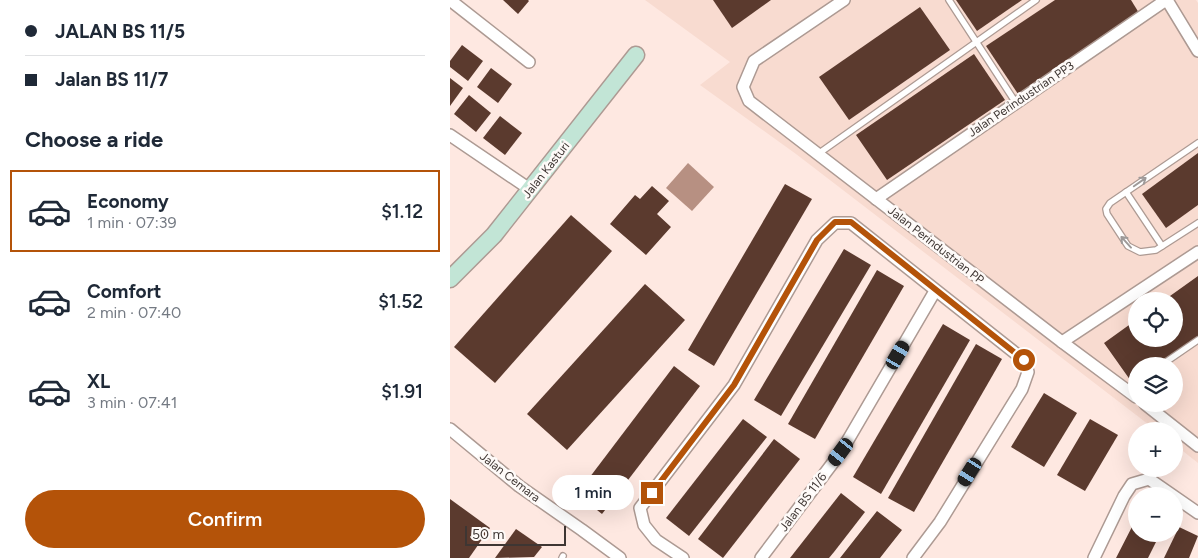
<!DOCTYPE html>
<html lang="en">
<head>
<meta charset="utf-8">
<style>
	:root { --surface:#fff; --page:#f6f6f7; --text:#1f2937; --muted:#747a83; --line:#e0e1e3; --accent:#b45309 }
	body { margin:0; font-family:Figtree,sans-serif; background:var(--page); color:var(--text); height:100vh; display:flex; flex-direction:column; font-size:19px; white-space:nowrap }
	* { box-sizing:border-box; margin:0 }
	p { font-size:16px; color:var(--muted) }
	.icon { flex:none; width:28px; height:28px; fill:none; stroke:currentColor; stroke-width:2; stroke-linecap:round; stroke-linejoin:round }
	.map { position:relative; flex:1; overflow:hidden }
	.panel { display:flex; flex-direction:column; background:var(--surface); width:450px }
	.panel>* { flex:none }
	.guide { display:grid; align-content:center; height:110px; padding:0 25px; background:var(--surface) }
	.fabs { position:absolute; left:678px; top:292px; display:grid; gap:10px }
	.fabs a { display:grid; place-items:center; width:55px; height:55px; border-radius:50%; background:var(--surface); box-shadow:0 5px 20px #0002; font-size:25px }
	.scale { position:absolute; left:15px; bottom:12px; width:101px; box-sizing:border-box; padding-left:5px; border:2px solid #3e3633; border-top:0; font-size:14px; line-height:18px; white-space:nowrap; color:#3e3633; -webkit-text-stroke:4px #fefaf8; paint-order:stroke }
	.end { position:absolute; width:22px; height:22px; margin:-11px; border:6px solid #b45309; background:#fff; box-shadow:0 0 0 2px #fff }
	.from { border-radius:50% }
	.bubble { position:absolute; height:35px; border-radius:18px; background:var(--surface); box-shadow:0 5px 20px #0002; font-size:16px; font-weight:600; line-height:35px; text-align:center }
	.car { position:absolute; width:15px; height:30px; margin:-15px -8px; border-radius:6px; box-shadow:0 0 4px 1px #0007; background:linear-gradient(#222 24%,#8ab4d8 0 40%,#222 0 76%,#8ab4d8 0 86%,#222 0) }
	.guide b { display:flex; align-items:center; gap:18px; height:48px; font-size:19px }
	.guide b+b { border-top:1px solid var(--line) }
	.guide i { width:12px; height:12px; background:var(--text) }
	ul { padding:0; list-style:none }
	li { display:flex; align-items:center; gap:15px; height:82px; margin:0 10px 8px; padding:0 15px; border:2px solid transparent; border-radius:0px }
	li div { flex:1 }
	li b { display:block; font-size:19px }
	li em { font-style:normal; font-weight:600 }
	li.selected { border-color:var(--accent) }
	li>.icon { width:45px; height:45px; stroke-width:1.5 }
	h2 { padding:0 25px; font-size:22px; line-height:60px }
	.cta { display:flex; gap:10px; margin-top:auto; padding:10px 25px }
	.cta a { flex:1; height:58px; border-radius:30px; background:var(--accent); color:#fff; font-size:20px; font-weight:600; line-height:58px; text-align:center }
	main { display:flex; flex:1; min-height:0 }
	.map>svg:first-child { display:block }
	.built { fill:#f8dbd0; fill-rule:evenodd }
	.water { fill:#b79082 }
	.building { fill:#5b3a2e }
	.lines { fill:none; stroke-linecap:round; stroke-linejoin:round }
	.lane-casing { stroke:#ad9a93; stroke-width:8 }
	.street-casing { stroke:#ad9a93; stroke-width:14 }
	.secondary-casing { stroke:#ad9a93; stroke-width:19 }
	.lane { stroke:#fff; stroke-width:5.5 }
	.street { stroke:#fff; stroke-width:11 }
	.secondary { stroke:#c2e5d6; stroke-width:16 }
	.oneway { stroke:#9e9a99 }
	.route { stroke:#b45309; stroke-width:6 }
	.labels { text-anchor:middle; stroke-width:5; stroke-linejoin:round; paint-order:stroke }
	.street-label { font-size:12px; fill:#3e3633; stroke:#fefaf8 }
</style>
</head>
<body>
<main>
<section class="panel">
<div class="guide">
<b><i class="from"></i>JALAN BS 11/5</b>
<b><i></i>Jalan BS 11/7</b>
</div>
<h2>Choose a ride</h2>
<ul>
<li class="selected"><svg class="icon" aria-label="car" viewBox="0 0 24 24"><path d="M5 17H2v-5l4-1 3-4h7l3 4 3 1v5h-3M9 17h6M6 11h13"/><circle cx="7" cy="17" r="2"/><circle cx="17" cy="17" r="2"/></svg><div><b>Economy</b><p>1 min · 07:39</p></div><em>$1.12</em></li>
<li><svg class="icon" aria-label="car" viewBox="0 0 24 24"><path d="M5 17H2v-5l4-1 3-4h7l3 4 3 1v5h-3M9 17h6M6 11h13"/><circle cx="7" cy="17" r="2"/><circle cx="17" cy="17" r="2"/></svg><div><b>Comfort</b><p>2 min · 07:40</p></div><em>$1.52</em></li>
<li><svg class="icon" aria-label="car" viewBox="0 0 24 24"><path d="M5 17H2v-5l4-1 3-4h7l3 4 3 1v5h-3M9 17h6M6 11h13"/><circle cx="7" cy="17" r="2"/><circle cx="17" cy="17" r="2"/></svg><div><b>XL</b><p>3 min · 07:41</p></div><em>$1.91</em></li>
</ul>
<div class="cta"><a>Confirm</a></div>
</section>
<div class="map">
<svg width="748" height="558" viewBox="0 0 748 558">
	<rect width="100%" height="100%" fill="#fee8e1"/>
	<path class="built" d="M195,0h551l2,3v460l-24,-19v-13h-17l-361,-277 -96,-69 30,-23zM686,301h38v38h-38zM686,366h38v38h-38z"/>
	<polygon class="water" points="238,163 264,187 242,211 216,188"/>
	<g class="building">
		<polygon points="53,0 78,0 79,1 68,14"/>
		<polygon points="263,0 321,0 282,28"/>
		<polygon points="506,0 572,0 527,31"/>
		<polygon points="605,0 681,0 689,13 568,94 536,46"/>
		<polygon points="470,7 500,50 399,120 369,77"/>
		<polygon points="12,45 33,61 18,81 0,67 0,61"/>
		<polygon points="524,54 555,100 437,180 406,135"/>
		<polygon points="41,68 62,84 48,103 27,87"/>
		<polygon points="0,78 13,88 0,106"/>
		<polygon points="19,95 41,113 26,132 4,114"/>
		<polygon points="50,116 72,133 55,155 33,138"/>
		<polygon points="748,153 748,205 716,228 692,194"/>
		<polygon points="335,184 362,199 264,366 238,350"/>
		<polygon points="202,186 219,201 207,214 221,227 196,255 160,224 185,195 190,199"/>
		<polygon points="121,215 162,251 45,383 4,347"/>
		<polygon points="394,249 421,265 331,416 304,400"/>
		<polygon points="427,270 454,286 365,439 338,424"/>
		<polygon points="748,276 748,338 708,366 686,366 686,381 683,384 654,343 686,320 686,339 724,339 724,301 713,301"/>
		<polygon points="195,284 235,320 117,450 77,414"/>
		<polygon points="493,324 520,340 431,494 403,477"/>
		<polygon points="526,344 552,359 464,512 438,498"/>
		<polygon points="224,366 250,386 152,514 127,494"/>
		<polygon points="594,393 627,413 594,467 561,447"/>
		<polygon points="293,419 317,437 239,536 216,518"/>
		<polygon points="640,419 668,435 635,491 607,475"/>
		<polygon points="324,439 350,459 273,558 248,539"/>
		<polygon points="391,493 415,512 384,552 379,558 340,558"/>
		<polygon points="0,499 40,528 19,558 0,558"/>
		<polygon points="427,511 452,530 437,549 430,558 390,558"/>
		<polygon points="686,519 686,534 710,534 698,558 666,558"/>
		<polygon points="729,527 748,536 739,558 714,558"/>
		<polygon points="66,529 92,547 84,557 45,558"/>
	</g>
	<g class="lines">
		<g class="lane-casing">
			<g id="lane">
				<polyline points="499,0 566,103"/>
				<polyline points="748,143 660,203 656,209 657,214 678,246 690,252 706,250 748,223"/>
				<polyline points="368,154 586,0"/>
				<polyline points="676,192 712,246"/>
				<polyline points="710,366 748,340"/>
				<polyline points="677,389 686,382"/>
				<polyline points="112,558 113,556"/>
			</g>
		</g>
		<g class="street-casing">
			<g id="street">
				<polyline points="0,0 79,62"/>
				<polyline points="394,0 304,61 293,87 299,101 612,342 686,397"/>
				<polyline points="717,0 748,51"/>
				<polyline points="0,135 81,190"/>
				<polyline points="426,199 716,0"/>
				<polyline points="612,342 748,252"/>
				<polyline points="695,404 748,446"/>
				<polyline points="0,429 69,486 132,530 170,558"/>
				<polyline points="233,558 206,540 194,525 190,508 284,385 367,240 385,223 401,223 574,360 578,372 572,389 490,522 463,558"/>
				<polyline points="311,558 391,452 485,291"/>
				<polyline points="644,558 674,496 682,484 699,479 748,513"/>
			</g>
		</g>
		<g class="secondary-casing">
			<polyline id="secondary" points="0,279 44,235 186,55"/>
		</g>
		<use href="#lane" class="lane"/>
		<use href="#street" class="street"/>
		<use href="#secondary" class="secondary"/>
	</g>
	<defs><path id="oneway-shaft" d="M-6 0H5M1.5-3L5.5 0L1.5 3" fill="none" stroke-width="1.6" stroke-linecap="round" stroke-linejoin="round" transform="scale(1.25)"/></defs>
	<g class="oneway">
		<use href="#oneway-shaft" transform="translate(690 182) rotate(-35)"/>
		<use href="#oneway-shaft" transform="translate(676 242) rotate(-132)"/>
	</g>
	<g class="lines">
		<polyline class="route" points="202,493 284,385 367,240 385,222 401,222 574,360"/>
	</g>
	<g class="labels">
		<g class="street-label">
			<text transform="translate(571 99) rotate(-34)" y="4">Jalan Perindustrian PP3</text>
			<text transform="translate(96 170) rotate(-52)" y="4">Jalan Kasturi</text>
			<text transform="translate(486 245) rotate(38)" y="4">Jalan Perindustrian PP</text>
			<text transform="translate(60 477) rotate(38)" y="4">Jalan Cemara</text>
			<text transform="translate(353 502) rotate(-53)" y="4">Jalan BS 11/6</text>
		</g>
	</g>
</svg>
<div class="fabs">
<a><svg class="icon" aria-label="locate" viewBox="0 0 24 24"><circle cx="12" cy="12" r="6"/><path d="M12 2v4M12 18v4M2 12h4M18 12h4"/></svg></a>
<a><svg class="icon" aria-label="layers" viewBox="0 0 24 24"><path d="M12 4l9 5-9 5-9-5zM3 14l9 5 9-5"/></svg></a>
<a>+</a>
<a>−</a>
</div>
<div class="scale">50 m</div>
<i class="end from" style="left:574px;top:360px"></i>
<i class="end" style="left:202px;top:493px"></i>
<div class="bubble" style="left:102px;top:475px;width:82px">1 min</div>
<i class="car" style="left:448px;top:355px;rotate:30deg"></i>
<i class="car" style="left:391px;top:452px;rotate:217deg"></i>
<i class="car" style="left:520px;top:472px;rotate:212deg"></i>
</div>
</main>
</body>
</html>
